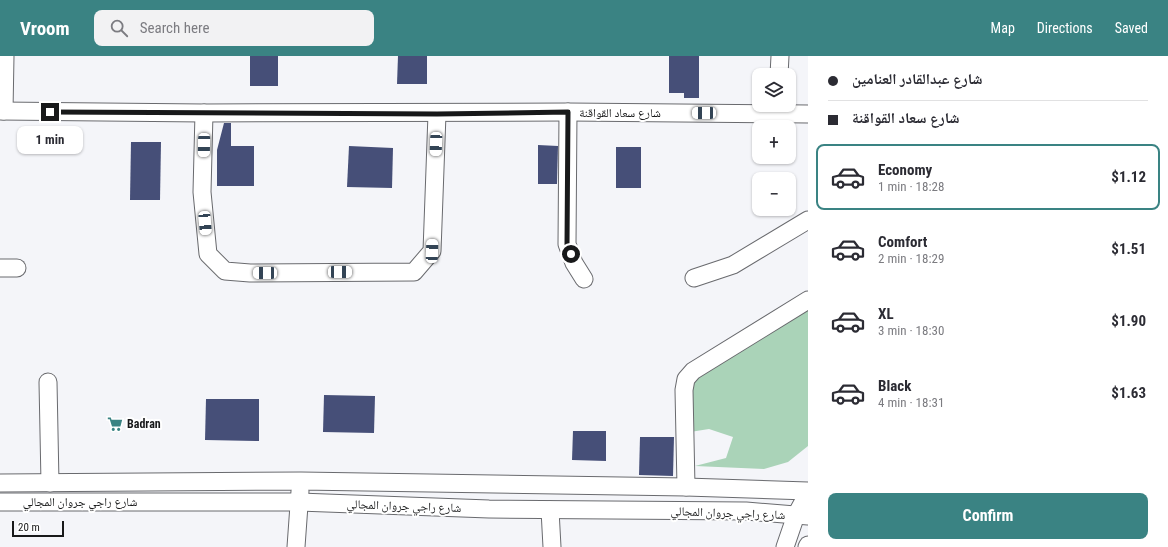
<!DOCTYPE html>
<html lang="en">
<head>
<meta charset="utf-8">
<style>
	:root { --surface:#fff; --page:#f2f2f3; --text:#2b2b33; --muted:#7c7c81; --line:#e1e1e2; --accent:#3a8383 }
	body { margin:0; font-family:"Roboto Condensed","Noto Naskh Arabic",sans-serif; background:var(--page); color:var(--text); height:100vh; display:flex; flex-direction:column; font-size:15px; white-space:nowrap }
	* { box-sizing:border-box; margin:0 }
	p { font-size:13px; color:var(--muted) }
	.icon { flex:none; width:22px; height:22px; fill:none; stroke:currentColor; stroke-width:2; stroke-linecap:round; stroke-linejoin:round }
	.map { position:relative; flex:1; overflow:hidden }
	.drawer { display:flex; flex-direction:column; background:var(--surface); width:360px }
	.drawer>* { flex:none }
	.banner { display:grid; align-content:center; height:88px; padding:0 20px; background:var(--surface) }
	.tools { position:absolute; left:752px; top:12px; display:grid; gap:8px }
	.tools a { display:grid; place-items:center; width:44px; height:44px; border-radius:8px; background:var(--surface); box-shadow:0 1px 3px #0004; font-size:20px }
	.scale { position:absolute; left:12px; bottom:10px; width:52px; box-sizing:border-box; padding-left:4px; border:2px solid #18191a; border-top:0; font-size:11px; line-height:14px; white-space:nowrap; color:#18191a; -webkit-text-stroke:3px #fff; paint-order:stroke }
	.end { position:absolute; width:18px; height:18px; margin:-9px; border:5px solid #18191a; background:#fff; box-shadow:0 0 0 2px #fff }
	.from { border-radius:50% }
	.bubble { position:absolute; height:28px; border-radius:8px; background:var(--surface); box-shadow:0 1px 3px #0004; font-size:13px; font-weight:700; line-height:28px; text-align:center }
	.car { position:absolute; width:12px; height:24px; margin:-12px -6px; border-radius:5px; box-shadow:0 0 3px 1px #0007; background:linear-gradient(#fff 24%,#345 0 40%,#fff 0 76%,#345 0 86%,#fff 0) }
	.banner b { display:flex; align-items:center; gap:14px; height:38px; font-size:15px }
	.banner b+b { border-top:1px solid var(--line) }
	.banner i { width:10px; height:10px; background:var(--text) }
	ul { padding:0; list-style:none }
	li { display:flex; align-items:center; gap:12px; height:66px; margin:0 8px 6px; padding:0 12px; border:2px solid transparent; border-radius:8px }
	li div { flex:1 }
	li b { display:block; font-size:15px }
	li em { font-style:normal; font-weight:700 }
	li.selected { border-color:var(--accent) }
	li>.icon { width:36px; height:36px; stroke-width:1.5 }
	.cta { display:flex; gap:8px; margin-top:auto; padding:8px 20px }
	.cta a { flex:1; height:46px; border-radius:8px; background:var(--accent); color:#fff; font-size:16px; font-weight:700; line-height:46px; text-align:center }
	header { display:flex; align-items:center; gap:24px; box-sizing:border-box; height:56px; padding:0 20px; background:var(--accent); color:#fff }
	header strong { font-size:19px }
	nav { display:flex; gap:22px; margin-inline-start:auto; font-size:14px }
	.search { width:280px; height:36px; background:var(--page); display:flex; align-items:center; gap:10px; box-sizing:border-box; padding:0 14px; border-radius:8px; color:var(--muted); font-size:15px }
	main { display:flex; flex:1; min-height:0 }
	.map>svg:first-child { display:block }
	.green { fill:#aad3b8 }
	.building { fill:#464f78 }
	.lines { fill:none; stroke-linecap:round; stroke-linejoin:round }
	.minor-casing { stroke:#696a6e; stroke-width:19 }
	.minor { stroke:#fff; stroke-width:17 }
	.route { stroke:#18191a; stroke-width:5 }
	.labels { text-anchor:middle; stroke-width:4; stroke-linejoin:round; paint-order:stroke }
	.street-label { font-size:12px; fill:#18191a; stroke:#fff }
	.poi-label { font-size:12px; font-weight:bold; fill:#18191a; stroke:#fff; text-anchor:start }
</style>
</head>
<body>
<header>
<strong>Vroom</strong>
<div class="search"><svg class="icon" aria-label="search" viewBox="0 0 24 24"><circle cx="10" cy="10" r="6"/><path d="M15 15l6 6"/></svg>Search here</div>
<nav><a>Map</a><a>Directions</a><a>Saved</a></nav>
</header>
<main>
<div class="map">
<svg width="808" height="491" viewBox="0 0 808 491">
	<rect width="100%" height="100%" fill="#f4f5f9"/>
	<polygon class="green" points="808,249 808,390 788,406 764,413 695,410 726,402 733,381 709,373 690,376 690,327"/>
	<g class="building">
		<rect x="250" y="0" width="28" height="30"/>
		<polygon points="398,0 427,0 427,28 397,28"/>
		<polygon points="669,0 699,0 699,42 684,42 684,37 669,37"/>
		<polygon points="224,67 231,67 231,90 254,90 254,130 217,130 217,94"/>
		<polygon points="131,86 161,86 160,144 130,144"/>
		<polygon points="538,89 558,90 557,128 538,128"/>
		<polygon points="349,90 393,92 392,132 347,131"/>
		<rect x="616" y="91" width="25" height="41"/>
		<polygon points="324,339 375,340 374,377 323,376"/>
		<polygon points="206,343 259,343 259,385 205,384"/>
		<polygon points="573,375 606,375 606,405 572,404"/>
		<polygon points="640,381 674,381 673,420 639,419"/>
	</g>
	<g class="lines">
		<g class="minor-casing">
			<g id="minor">
				<polyline points="779,19 780,0"/>
				<polyline points="0,55 204,57 568,56 808,58"/>
				<polyline points="4,55 5,0"/>
				<polyline points="568,56 567,188 574,207 584,223"/>
				<polyline points="204,57 202,136 208,198 225,215 250,217 414,216 432,195 437,58"/>
				<polyline points="0,212 17,212"/>
				<polyline points="694,222 733,209 808,164"/>
				<polyline points="48,326 50,427"/>
				<polyline points="0,427 301,425 686,431 808,435"/>
				<polyline points="686,431 684,334 686,323 693,315 808,244"/>
				<polyline points="0,446 299,446 489,453 746,455 808,460"/>
				<polyline points="550,454 552,491"/>
				<polyline points="296,491 300,435"/>
				<polyline points="785,491 796,459 808,437"/>
				<polyline points="807,491 808,489"/>
			</g>
		</g>
		<use href="#minor" class="minor"/>
	</g>
	<g class="lines">
		<polyline class="route" points="50,56 437,58 568,56 567,188 571,198"/>
	</g>
	<defs>
		<g id="supermarket-bare" transform="scale(1.2)"><path d="M-6-5.5h2.5l.6 2H6L4.5 2H-2.5L-4.4-4H-6ZM-1.5 3.2a1.3 1.3 0 1 0 .1 0ZM3 3.2a1.3 1.3 0 1 0 .1 0Z" fill="#3a8383" stroke="#fff" stroke-width="2.5" paint-order="stroke"/></g>
	</defs>
	<g fill-rule="evenodd">
		<use href="#supermarket-bare" x="115" y="368"/>
	</g>
	<g class="labels">
		<g class="street-label">
			<text x="620" y="61">شارع سعاد القواقنة</text>
			<text x="80" y="450">شارع راجي جروان المجالي</text>
			<text transform="translate(404 450) rotate(2)" y="4">شارع راجي جروان المجالي</text>
			<text transform="translate(728 457) rotate(2)" y="4">شارع راجي جروان المجالي</text>
		</g>
		<g class="poi-label">
			<text x="127" y="372">Badran</text>
		</g>
	</g>
</svg>
<div class="tools">
<a><svg class="icon" aria-label="layers" viewBox="0 0 24 24"><path d="M12 4l9 5-9 5-9-5zM3 14l9 5 9-5"/></svg></a>
<a>+</a>
<a>−</a>
</div>
<div class="scale">20 m</div>
<i class="end from" style="left:571px;top:198px"></i>
<i class="end" style="left:50px;top:56px"></i>
<div class="bubble" style="left:17px;top:70px;width:66px">1 min</div>
<i class="car" style="left:704px;top:57px;rotate:270deg"></i>
<i class="car" style="left:436px;top:88px;rotate:182deg"></i>
<i class="car" style="left:204px;top:89px;rotate:181deg"></i>
<i class="car" style="left:205px;top:167px;rotate:175deg"></i>
<i class="car" style="left:432px;top:195px;rotate:2deg"></i>
<i class="car" style="left:340px;top:216px;rotate:90deg"></i>
<i class="car" style="left:265px;top:217px;rotate:270deg"></i>
</div>
<section class="drawer">
<div class="banner">
<b><i class="from"></i>شارع عبدالقادر العنامين</b>
<b><i></i>شارع سعاد القواقنة</b>
</div>
<ul>
<li class="selected"><svg class="icon" aria-label="car" viewBox="0 0 24 24"><path d="M5 17H2v-5l4-1 3-4h7l3 4 3 1v5h-3M9 17h6M6 11h13"/><circle cx="7" cy="17" r="2"/><circle cx="17" cy="17" r="2"/></svg><div><b>Economy</b><p>1 min · 18:28</p></div><em>$1.12</em></li>
<li><svg class="icon" aria-label="car" viewBox="0 0 24 24"><path d="M5 17H2v-5l4-1 3-4h7l3 4 3 1v5h-3M9 17h6M6 11h13"/><circle cx="7" cy="17" r="2"/><circle cx="17" cy="17" r="2"/></svg><div><b>Comfort</b><p>2 min · 18:29</p></div><em>$1.51</em></li>
<li><svg class="icon" aria-label="car" viewBox="0 0 24 24"><path d="M5 17H2v-5l4-1 3-4h7l3 4 3 1v5h-3M9 17h6M6 11h13"/><circle cx="7" cy="17" r="2"/><circle cx="17" cy="17" r="2"/></svg><div><b>XL</b><p>3 min · 18:30</p></div><em>$1.90</em></li>
<li><svg class="icon" aria-label="car" viewBox="0 0 24 24"><path d="M5 17H2v-5l4-1 3-4h7l3 4 3 1v5h-3M9 17h6M6 11h13"/><circle cx="7" cy="17" r="2"/><circle cx="17" cy="17" r="2"/></svg><div><b>Black</b><p>4 min · 18:31</p></div><em>$1.63</em></li>
</ul>
<div class="cta"><a>Confirm</a></div>
</section>
</main>
</body>
</html>
